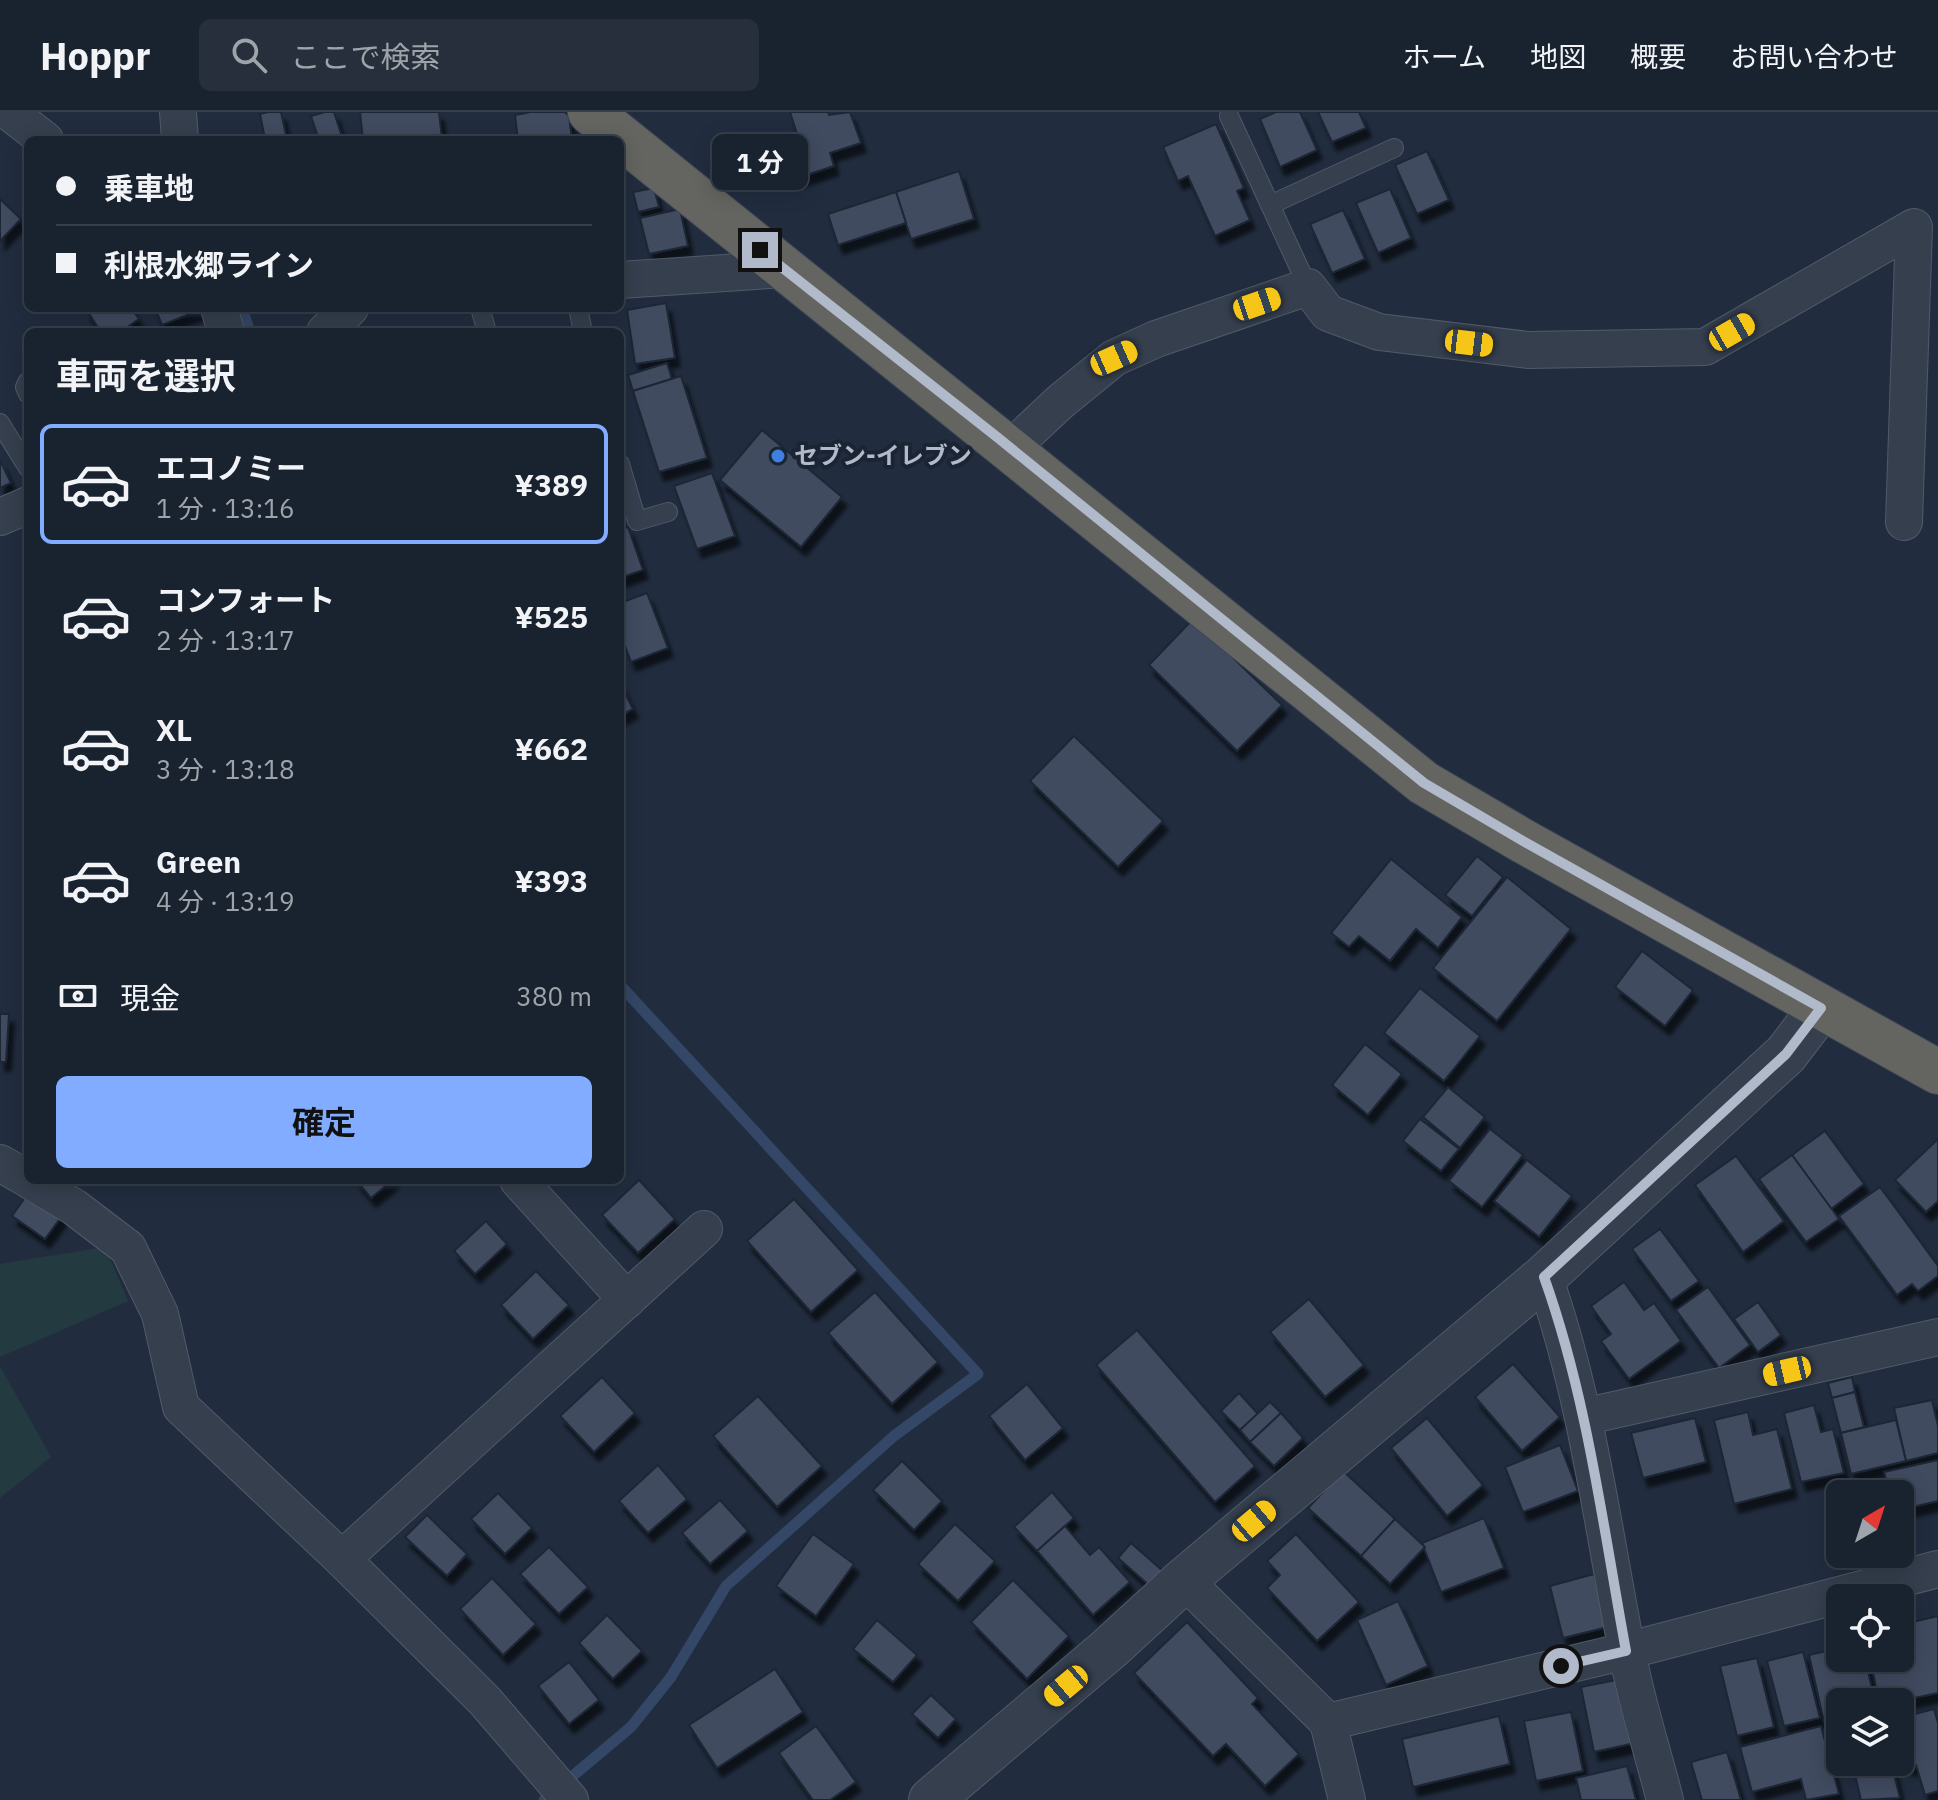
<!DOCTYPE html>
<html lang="ja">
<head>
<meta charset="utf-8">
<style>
	:root { --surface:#19222f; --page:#262f3b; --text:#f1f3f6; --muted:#9fa4aa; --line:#373f4b; --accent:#81acff }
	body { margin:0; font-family:"IBM Plex Sans","Noto Sans JP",sans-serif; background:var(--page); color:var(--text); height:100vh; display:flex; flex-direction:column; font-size:30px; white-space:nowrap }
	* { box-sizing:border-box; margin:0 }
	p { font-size:26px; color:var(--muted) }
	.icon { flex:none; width:44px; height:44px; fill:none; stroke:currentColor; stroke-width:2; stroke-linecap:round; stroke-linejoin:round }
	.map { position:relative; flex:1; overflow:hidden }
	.sheet { position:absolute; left:24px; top:216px; width:600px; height:856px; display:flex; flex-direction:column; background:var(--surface); border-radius:12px; box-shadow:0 4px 20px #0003,0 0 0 2px var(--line) }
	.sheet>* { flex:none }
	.hud { position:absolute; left:24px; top:24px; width:600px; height:176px; border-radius:12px; box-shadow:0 4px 20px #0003,0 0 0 2px var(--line); display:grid; align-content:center; height:176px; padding:0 32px; background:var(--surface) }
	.needle { width:52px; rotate:39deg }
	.tools { position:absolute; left:1826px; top:1368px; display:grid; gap:16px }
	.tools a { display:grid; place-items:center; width:88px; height:88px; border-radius:12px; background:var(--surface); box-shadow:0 4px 20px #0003,0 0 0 2px var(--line); font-size:40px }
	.end { position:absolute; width:36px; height:36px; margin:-18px; border:10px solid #b1baca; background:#111; box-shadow:0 0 0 4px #111 }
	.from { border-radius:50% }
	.bubble { position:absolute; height:56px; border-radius:12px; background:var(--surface); box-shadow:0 4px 20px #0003,0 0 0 2px var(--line); font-size:26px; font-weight:700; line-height:56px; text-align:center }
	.car { position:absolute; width:24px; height:48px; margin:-24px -12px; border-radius:10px; box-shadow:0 0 6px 2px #0007; background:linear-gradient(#f5c518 24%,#345 0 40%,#f5c518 0 76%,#345 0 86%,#f5c518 0) }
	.hud b { display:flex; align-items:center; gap:28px; height:76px; font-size:30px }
	.hud b+b { border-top:2px solid var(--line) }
	.hud i { width:20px; height:20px; background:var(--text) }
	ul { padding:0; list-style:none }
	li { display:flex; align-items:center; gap:24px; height:120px; margin:0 16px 12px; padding:0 16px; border:4px solid transparent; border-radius:12px }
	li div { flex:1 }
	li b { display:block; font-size:30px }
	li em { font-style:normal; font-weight:700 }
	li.active { border-color:var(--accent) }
	li>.icon { width:72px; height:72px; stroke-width:1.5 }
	h2 { padding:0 32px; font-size:36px; line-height:96px }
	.pay { display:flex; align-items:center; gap:20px; height:88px; padding:0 32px; font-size:30px }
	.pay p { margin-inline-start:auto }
	.action { display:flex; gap:16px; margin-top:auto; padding:16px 32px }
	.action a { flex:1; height:92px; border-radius:12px; background:var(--accent); color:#111; font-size:32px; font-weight:700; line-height:92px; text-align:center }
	header { display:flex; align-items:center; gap:48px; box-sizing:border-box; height:112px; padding:0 40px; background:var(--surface); border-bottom:2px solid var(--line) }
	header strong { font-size:38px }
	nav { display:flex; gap:44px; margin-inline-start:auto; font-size:28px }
	.search { width:560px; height:72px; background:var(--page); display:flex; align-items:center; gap:20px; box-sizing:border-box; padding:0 28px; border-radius:12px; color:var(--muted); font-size:30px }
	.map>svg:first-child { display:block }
	.green { fill:#233b40 }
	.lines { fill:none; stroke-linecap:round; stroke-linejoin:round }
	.stream { stroke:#344767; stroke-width:11 }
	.building { fill:#404c61; stroke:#1d2635; stroke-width:2; filter:url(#shadow) }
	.service-casing { stroke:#515a69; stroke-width:20 }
	.minor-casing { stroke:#515a69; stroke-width:38 }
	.tertiary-casing { stroke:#515a69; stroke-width:46 }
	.trunk-casing { stroke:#3e4756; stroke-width:46 }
	.service { stroke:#353f4e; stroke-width:18 }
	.minor { stroke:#353f4e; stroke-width:36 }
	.tertiary { stroke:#353f4e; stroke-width:44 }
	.trunk { stroke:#646460; stroke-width:44 }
	.route { stroke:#b1baca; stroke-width:10 }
	.shop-dot { fill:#3f7fe0; stroke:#1b2433; stroke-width:3 }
	.labels { text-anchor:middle; stroke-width:8; stroke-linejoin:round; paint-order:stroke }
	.poi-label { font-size:24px; font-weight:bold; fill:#b1baca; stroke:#1b2433; text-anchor:start }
</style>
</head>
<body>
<header>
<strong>Hoppr</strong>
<div class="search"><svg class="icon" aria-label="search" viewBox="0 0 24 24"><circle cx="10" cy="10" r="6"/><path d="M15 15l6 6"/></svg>ここで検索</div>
<nav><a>ホーム</a><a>地図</a><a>概要</a><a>お問い合わせ</a></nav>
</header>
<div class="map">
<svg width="1938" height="1688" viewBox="0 0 1938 1688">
	<defs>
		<filter id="shadow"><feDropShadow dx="5" dy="9" stdDeviation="2" flood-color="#0009"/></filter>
	</defs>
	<rect width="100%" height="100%" fill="#212d3f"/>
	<g class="green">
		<polygon points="105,1135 128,1189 0,1245 0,1152"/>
		<polygon points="0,1254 51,1345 0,1386"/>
	</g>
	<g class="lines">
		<g class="stream">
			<polyline points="242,196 250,220"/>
			<polyline points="544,1688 631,1615 671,1565 726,1474 894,1324 978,1262 620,873"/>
		</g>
	</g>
	<g class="building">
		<polygon points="268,0 281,0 286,23 265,27 260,2"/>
		<polygon points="325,0 334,0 342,25 319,28 311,4"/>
		<polygon points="360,0 439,0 442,28 363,28"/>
		<polygon points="531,0 565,0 569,4 572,27 518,28 515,3"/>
		<polygon points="790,0 828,0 829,3 850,0 861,31 830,41 834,54 792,68 779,30 798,25"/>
		<polygon points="1276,0 1300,0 1317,38 1280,55 1260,7"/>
		<polygon points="1318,0 1359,0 1366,16 1332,30"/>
		<polygon points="1216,12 1244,76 1237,79 1250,108 1215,124 1188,64 1178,69 1163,35"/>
		<polygon points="1427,39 1449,88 1417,102 1395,53"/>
		<polygon points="959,59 974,107 911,127 896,80"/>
		<polygon points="654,76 659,95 638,100 633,80"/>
		<polygon points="1390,77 1411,126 1378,141 1356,91"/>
		<polygon points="896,80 906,111 838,133 828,102"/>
		<polygon points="0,87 21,107 0,129"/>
		<polygon points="680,97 688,134 649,142 640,106"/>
		<polygon points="1343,98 1365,147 1332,161 1310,112"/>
		<polygon points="666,191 675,246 635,252 627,198"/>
		<polygon points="131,196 139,207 120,220 101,220 86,197"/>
		<polygon points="155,196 205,196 162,213"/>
		<polygon points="667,251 672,267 633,279 628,263"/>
		<polygon points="681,264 707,346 659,360 633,279"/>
		<polygon points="762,318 842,385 801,435 720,368"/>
		<polygon points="0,348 11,371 0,376"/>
		<polygon points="712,361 735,424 697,437 674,374"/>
		<polygon points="628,415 643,458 620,466 620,418"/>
		<polygon points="647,481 668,536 631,550 620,520 620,491"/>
		<polygon points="1193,507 1282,593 1237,639 1149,553"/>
		<polygon points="620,571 633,597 620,604"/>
		<polygon points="1074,624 1163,709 1118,755 1030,669"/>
		<polygon points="1477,744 1503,765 1472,804 1445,783"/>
		<polygon points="1391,747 1462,805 1438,836 1416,817 1390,849 1359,824 1349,835 1331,821"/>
		<polygon points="1507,765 1571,817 1497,909 1433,856"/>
		<polygon points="1642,839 1693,878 1665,914 1615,875"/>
		<polygon points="1420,876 1480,924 1444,969 1384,921"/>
		<polygon points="0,902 9,902 6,950 0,950"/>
		<polygon points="1365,932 1402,962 1368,1003 1332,973"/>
		<polygon points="1448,975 1485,1005 1460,1036 1423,1005"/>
		<polygon points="1420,1007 1459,1037 1441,1059 1403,1029"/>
		<polygon points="1490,1017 1523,1043 1482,1095 1449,1069"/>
		<polygon points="1825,1019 1864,1072 1831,1097 1792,1043"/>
		<polygon points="1938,1027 1938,1089 1926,1100 1895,1068"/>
		<polygon points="1792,1043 1839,1107 1806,1130 1759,1067"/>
		<polygon points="1736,1044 1784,1109 1743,1140 1695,1073"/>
		<polygon points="1527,1048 1572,1084 1539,1125 1494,1089"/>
		<polygon points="356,1068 393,1068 371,1086"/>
		<polygon points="639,1068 675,1107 638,1141 602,1103"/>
		<polygon points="1880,1075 1938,1154 1938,1164 1918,1179 1912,1172 1897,1183 1839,1104"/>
		<polygon points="31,1077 64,1101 45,1127 12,1104"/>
		<polygon points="794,1087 858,1158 811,1200 747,1129"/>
		<polygon points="486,1109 507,1132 475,1162 454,1139"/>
		<polygon points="1660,1117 1699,1169 1671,1189 1632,1137"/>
		<polygon points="536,1159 569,1193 533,1227 501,1193"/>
		<polygon points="1624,1170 1644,1198 1654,1191 1681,1229 1629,1267 1601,1229 1611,1222 1591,1194"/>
		<polygon points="1708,1175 1750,1233 1719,1256 1676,1198"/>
		<polygon points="875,1180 938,1250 892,1292 828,1221"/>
		<polygon points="1309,1187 1364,1253 1325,1285 1270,1220"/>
		<polygon points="1758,1190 1781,1223 1758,1240 1734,1207"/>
		<polygon points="1137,1218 1255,1354 1215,1390 1096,1253"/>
		<polygon points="1513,1252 1560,1305 1522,1339 1475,1285"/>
		<polygon points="602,1265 635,1301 594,1340 560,1304"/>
		<polygon points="1852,1265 1855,1280 1832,1286 1828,1271"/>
		<polygon points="1027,1272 1063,1316 1025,1348 989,1304"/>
		<polygon points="1855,1280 1864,1315 1841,1321 1832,1286"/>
		<polygon points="1239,1281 1258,1302 1240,1318 1221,1299"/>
		<polygon points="758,1284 822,1354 777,1395 713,1324"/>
		<polygon points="1932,1288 1938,1314 1938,1341 1906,1349 1894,1296"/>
		<polygon points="1270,1290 1281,1301 1250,1330 1240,1318"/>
		<polygon points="1814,1293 1821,1320 1833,1317 1844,1361 1801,1370 1784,1301"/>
		<polygon points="1748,1300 1753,1323 1777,1317 1792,1377 1734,1392 1714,1308"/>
		<polygon points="1281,1301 1303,1326 1274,1354 1250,1330"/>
		<polygon points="1427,1306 1483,1373 1447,1404 1391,1336"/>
		<polygon points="1695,1306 1706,1350 1643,1366 1631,1321"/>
		<polygon points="1896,1308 1906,1349 1851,1362 1841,1321"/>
		<polygon points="1560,1333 1578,1379 1523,1400 1505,1355"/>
		<polygon points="1938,1348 1938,1389 1900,1398 1900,1382 1890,1382 1884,1360"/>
		<polygon points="902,1349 942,1389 914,1418 873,1378"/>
		<polygon points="658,1353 687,1387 648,1421 619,1389"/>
		<polygon points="1343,1359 1395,1407 1361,1444 1308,1396"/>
		<polygon points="1052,1380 1074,1406 1037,1439 1014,1415"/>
		<polygon points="498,1381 532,1416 505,1442 471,1407"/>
		<polygon points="720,1388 748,1419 710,1452 682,1421"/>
		<polygon points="427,1403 467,1442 447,1464 405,1425"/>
		<polygon points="1484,1406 1504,1456 1441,1480 1422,1431"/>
		<polygon points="1395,1407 1425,1435 1390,1472 1361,1444"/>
		<polygon points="955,1412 995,1449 958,1489 918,1452"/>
		<polygon points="1065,1414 1090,1443 1099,1435 1130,1470 1093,1503 1037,1439"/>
		<polygon points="813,1422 854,1452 816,1504 776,1474"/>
		<polygon points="1296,1422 1359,1490 1317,1529 1267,1476 1280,1463 1267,1449"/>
		<polygon points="1131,1431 1164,1460 1151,1475 1118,1446"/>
		<polygon points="549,1435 588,1475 559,1502 520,1462"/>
		<polygon points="1594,1462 1608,1515 1563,1526 1550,1474"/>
		<polygon points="492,1466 536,1512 503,1543 460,1497"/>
		<polygon points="1013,1468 1069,1524 1027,1567 971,1510"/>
		<polygon points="1398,1489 1428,1554 1386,1573 1357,1508"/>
		<polygon points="607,1503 642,1539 613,1567 579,1531"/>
		<polygon points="1938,1504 1938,1581 1895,1590 1879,1590 1870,1546 1900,1546 1900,1513"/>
		<polygon points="877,1508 917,1543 893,1570 853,1537"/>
		<polygon points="1187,1510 1258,1586 1252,1592 1299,1642 1265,1674 1226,1632 1213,1644 1134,1561"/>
		<polygon points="1840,1536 1840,1546 1865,1546 1875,1590 1840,1590 1840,1607 1824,1610 1809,1543"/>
		<polygon points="1803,1540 1820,1606 1784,1614 1767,1549"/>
		<polygon points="1757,1546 1774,1615 1737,1624 1720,1554"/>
		<polygon points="569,1550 599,1588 569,1612 538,1574"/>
		<polygon points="775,1557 803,1600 717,1656 689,1613"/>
		<polygon points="1621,1567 1635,1631 1594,1640 1581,1575"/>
		<polygon points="931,1583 956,1607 938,1626 912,1602"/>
		<polygon points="1934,1597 1938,1611 1938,1679 1925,1683 1916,1653 1908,1655 1900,1628 1900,1606"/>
		<polygon points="1571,1600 1583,1659 1536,1669 1524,1609"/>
		<polygon points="1499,1604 1510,1652 1413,1675 1402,1627"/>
		<polygon points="816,1614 856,1670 830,1688 813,1688 779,1641"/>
		<polygon points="1821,1614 1839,1682 1806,1688 1801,1667 1752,1680 1740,1635"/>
		<polygon points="1727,1640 1741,1688 1702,1688 1691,1650"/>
		<polygon points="1852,1650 1891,1650 1900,1686 1861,1688"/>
		<polygon points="1627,1654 1636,1688 1581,1688 1576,1666"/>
	</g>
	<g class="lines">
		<g class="service-casing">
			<g id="service">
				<polyline points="1229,4 1308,175"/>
				<polyline points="1270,93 1394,36"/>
				<polyline points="480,196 487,220"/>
				<polyline points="578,196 583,220"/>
				<polyline points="28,269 25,275 28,282"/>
				<polyline points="0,311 28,356"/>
				<polyline points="620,352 637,409 668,400"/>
			</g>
		</g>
		<g class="minor-casing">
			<g id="minor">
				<polyline points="9,0 45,28"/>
				<polyline points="178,0 180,28"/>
				<polyline points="620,168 785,157"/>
				<polyline points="219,196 226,220"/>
				<polyline points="325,220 350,196"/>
				<polyline points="1010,337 1060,290 1114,246 1156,227 1308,175 1328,201 1379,220 1528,238 1705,235 1914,115 1904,410"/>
				<polyline points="0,405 28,393"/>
				<polyline points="0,1051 28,1067"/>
				<polyline points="29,1068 74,1095 128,1136 160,1202 181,1295 342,1447 485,1589 570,1688"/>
				<polyline points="518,1068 627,1188"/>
				<path d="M1544,1165c42,119 58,245 82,369 9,52 26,103 39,154"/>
				<polyline points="1583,1305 1938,1225"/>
				<polyline points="342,1447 704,1117"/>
				<polyline points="1184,1468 1328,1610 1626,1539 1938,1457"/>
				<polyline points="1328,1610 1347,1688"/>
			</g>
		</g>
		<g class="tertiary-casing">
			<polyline id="tertiary" points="931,1688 1110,1536 1184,1468 1544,1165 1786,942 1821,896"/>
		</g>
		<g class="trunk-casing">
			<polyline id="trunk" points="590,0 1424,671 1523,729 1938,960"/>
		</g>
		<use href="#service" class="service"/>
		<use href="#minor" class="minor"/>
		<use href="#tertiary" class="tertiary"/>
		<use href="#trunk" class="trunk"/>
	</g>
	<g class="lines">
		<path class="route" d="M760,138l237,187 427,346 99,58 298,167 -35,46 -242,223c43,120 59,249 82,374l-65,15"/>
	</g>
	<circle class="shop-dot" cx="778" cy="344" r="8"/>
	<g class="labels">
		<g class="poi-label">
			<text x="794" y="352">セブン-イレブン</text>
		</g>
	</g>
</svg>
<div class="tools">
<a><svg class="needle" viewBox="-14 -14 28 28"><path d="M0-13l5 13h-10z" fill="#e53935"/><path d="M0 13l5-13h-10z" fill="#9fa4aa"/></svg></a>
<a><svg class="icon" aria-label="locate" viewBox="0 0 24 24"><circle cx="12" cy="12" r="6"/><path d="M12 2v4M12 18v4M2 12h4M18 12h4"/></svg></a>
<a><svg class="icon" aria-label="layers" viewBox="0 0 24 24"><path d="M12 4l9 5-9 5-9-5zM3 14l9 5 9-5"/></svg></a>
</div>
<i class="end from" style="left:1561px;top:1554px"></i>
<i class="end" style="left:760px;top:138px"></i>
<div class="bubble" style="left:712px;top:22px;width:96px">1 分</div>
<i class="car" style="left:1257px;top:192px;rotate:71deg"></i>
<i class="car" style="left:1732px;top:220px;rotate:60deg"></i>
<i class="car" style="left:1469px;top:231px;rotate:97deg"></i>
<i class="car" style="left:1114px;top:246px;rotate:66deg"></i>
<i class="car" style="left:1787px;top:1259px;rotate:257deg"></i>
<i class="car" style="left:1254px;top:1409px;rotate:50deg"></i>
<i class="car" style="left:1066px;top:1574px;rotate:230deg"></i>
<div class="hud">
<b><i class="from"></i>乗車地</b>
<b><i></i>利根水郷ライン</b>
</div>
<section class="sheet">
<h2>車両を選択</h2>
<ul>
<li class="active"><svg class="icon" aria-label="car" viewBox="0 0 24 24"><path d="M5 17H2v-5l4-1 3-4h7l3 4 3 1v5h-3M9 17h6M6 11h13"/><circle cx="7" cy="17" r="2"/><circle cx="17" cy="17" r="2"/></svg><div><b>エコノミー</b><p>1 分 · 13:16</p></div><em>¥389</em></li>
<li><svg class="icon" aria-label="car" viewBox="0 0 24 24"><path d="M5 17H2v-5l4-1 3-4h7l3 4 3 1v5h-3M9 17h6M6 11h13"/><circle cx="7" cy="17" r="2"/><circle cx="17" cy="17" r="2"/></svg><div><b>コンフォート</b><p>2 分 · 13:17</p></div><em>¥525</em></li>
<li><svg class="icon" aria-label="car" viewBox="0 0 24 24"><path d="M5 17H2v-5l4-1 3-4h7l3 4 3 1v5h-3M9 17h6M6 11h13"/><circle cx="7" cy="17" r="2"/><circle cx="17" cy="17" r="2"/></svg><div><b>XL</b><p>3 分 · 13:18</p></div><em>¥662</em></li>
<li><svg class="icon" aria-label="car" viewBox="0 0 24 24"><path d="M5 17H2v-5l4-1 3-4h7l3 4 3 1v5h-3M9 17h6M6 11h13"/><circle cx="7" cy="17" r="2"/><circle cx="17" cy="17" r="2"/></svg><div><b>Green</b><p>4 分 · 13:19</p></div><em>¥393</em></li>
</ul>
<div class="pay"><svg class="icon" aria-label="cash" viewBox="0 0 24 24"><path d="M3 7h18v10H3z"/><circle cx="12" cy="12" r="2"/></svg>現金<p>380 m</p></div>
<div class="action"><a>確定</a></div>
</section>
</div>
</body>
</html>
